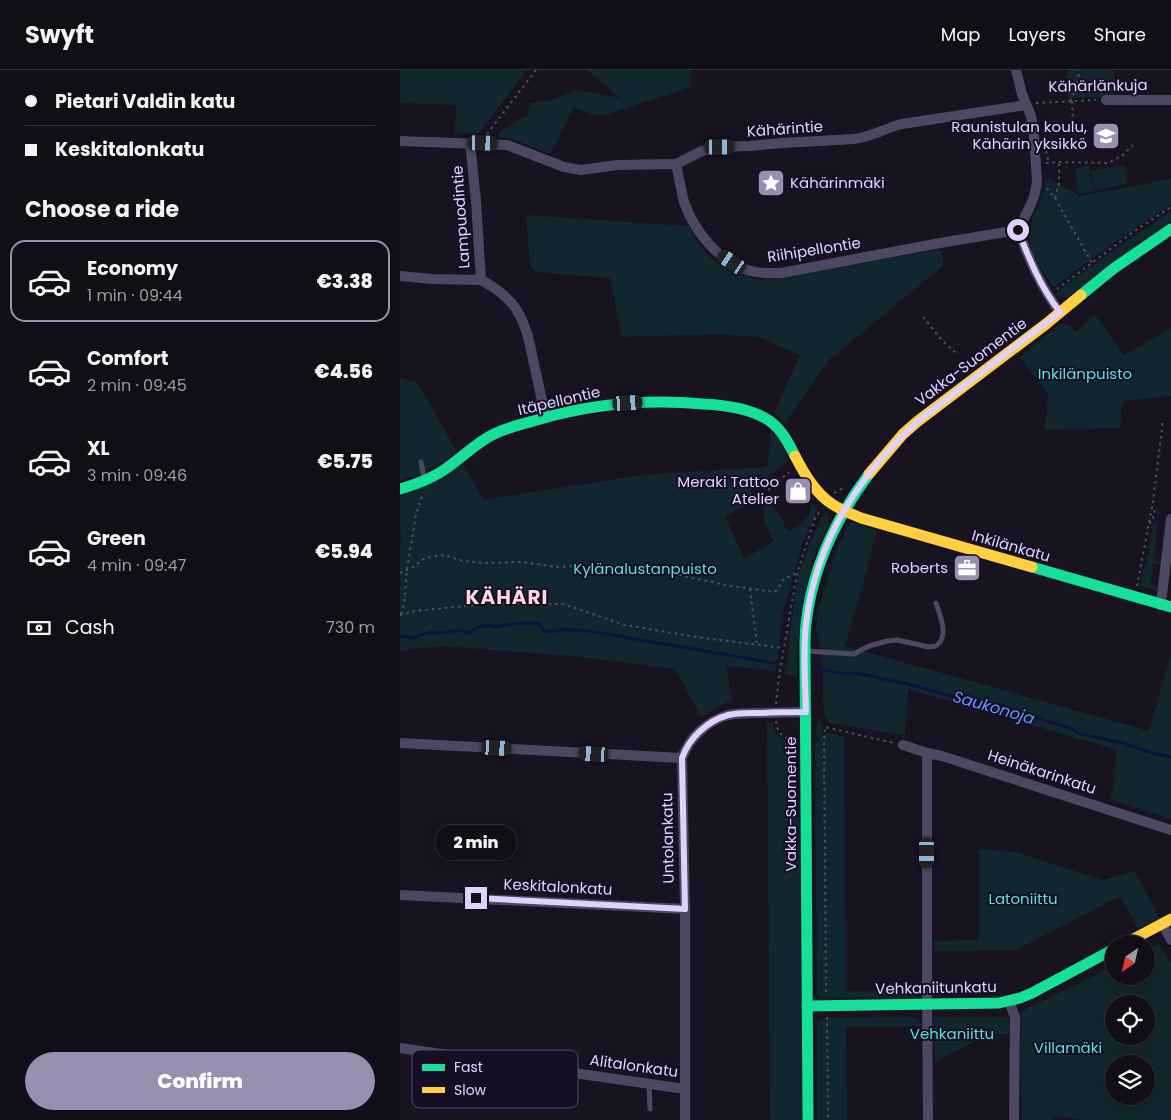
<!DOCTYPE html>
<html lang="en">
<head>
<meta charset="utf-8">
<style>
	:root { --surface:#110e18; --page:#1e1c25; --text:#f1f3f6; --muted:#9c9ca2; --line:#302e37; --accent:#9a8fb1 }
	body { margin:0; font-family:Poppins,sans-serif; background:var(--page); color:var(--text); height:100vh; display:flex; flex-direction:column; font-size:19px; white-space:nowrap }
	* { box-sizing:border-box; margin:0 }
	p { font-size:16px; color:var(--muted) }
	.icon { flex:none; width:28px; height:28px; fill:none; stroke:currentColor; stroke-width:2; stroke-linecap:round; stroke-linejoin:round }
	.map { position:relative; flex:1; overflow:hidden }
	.panel { display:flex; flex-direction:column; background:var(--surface); width:400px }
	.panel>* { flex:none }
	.hud { display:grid; align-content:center; height:110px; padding:0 25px; background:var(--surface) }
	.needle { width:32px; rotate:214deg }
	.controls { position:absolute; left:705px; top:865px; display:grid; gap:10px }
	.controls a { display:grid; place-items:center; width:50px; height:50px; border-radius:50%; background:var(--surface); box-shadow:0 2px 12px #0003,0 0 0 1px var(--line); font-size:25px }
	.end { position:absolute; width:22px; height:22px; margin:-11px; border:6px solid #e0d2ff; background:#111; box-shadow:0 0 0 2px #111 }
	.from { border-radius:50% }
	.bubble { position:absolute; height:35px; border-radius:18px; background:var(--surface); box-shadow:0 2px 12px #0003,0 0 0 1px var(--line); font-size:16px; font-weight:800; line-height:35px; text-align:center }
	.car { position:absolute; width:15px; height:30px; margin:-15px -8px; border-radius:6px; box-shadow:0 0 4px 1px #0007; background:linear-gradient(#222 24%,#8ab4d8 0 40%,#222 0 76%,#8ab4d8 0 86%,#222 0) }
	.hud b { display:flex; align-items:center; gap:18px; height:48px; font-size:19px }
	.hud b+b { border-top:1px solid var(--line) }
	.hud i { width:12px; height:12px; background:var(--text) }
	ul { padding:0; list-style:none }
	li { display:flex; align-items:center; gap:15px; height:82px; margin:0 10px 8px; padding:0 15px; border:2px solid transparent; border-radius:15px }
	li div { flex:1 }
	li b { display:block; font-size:19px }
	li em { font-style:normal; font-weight:800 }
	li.on { border-color:var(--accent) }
	li>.icon { width:45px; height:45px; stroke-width:1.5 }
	h2 { padding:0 25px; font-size:22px; line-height:60px }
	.pay { display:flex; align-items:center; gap:12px; height:55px; padding:0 25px; font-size:19px }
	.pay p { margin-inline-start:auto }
	.primary-button { display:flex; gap:10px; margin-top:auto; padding:10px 25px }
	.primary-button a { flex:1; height:58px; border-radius:30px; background:var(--accent); color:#fff; font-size:20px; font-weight:800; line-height:58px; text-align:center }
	header { display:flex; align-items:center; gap:30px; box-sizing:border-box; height:70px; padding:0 25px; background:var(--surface); border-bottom:1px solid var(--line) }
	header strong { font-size:24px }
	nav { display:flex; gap:28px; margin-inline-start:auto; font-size:18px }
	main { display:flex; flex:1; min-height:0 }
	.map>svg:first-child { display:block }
	.green { fill:#12272d; fill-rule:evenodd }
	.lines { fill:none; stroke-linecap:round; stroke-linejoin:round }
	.stream { stroke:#0b1440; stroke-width:3 }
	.path { stroke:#495161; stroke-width:2; stroke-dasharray:2.5 4; stroke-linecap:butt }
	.lane { stroke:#4d4861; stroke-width:5 }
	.street { stroke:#4d4861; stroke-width:10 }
	.fast { stroke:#16e098; stroke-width:11 }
	.slow { stroke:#ffcf43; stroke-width:11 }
	.route { stroke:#e0d2ff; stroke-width:6 }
	.labels { text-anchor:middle; stroke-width:4; stroke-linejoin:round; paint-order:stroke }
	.street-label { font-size:15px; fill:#e0d2ff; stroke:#160e25 }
	.poi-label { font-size:15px; fill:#e0d2ff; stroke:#160e25; text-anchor:end }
	.park-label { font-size:15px; fill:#5de0d8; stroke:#160e25 }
	.water-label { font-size:16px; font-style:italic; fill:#6097ff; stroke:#160e25 }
	.district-label { font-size:20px; font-weight:bold; letter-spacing:1px; fill:#ffd4e7; stroke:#160e25 }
	.key { fill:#160e25; stroke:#534966; stroke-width:1 }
	.key-label { font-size:14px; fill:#e0d2ff }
</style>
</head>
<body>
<header>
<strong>Swyft</strong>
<nav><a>Map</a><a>Layers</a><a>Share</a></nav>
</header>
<main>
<section class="panel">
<div class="hud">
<b><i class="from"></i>Pietari Valdin katu</b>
<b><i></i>Keskitalonkatu</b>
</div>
<h2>Choose a ride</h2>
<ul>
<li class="on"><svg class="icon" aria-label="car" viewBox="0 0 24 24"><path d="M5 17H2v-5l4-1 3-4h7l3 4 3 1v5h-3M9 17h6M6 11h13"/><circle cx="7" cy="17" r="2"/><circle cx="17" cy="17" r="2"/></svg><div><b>Economy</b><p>1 min · 09:44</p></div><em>€3.38</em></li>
<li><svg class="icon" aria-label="car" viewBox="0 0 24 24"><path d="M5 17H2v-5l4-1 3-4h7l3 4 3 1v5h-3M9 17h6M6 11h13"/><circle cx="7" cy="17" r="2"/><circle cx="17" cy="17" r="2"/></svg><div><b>Comfort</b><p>2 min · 09:45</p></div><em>€4.56</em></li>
<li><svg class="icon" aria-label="car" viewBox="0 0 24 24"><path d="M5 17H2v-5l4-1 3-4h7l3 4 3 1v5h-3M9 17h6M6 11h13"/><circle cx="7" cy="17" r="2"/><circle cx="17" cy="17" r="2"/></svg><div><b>XL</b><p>3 min · 09:46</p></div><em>€5.75</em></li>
<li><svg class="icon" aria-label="car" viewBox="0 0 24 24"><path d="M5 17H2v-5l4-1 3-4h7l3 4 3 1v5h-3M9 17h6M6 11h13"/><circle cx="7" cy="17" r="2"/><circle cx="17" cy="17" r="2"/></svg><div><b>Green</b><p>4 min · 09:47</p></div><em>€5.94</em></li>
</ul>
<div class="pay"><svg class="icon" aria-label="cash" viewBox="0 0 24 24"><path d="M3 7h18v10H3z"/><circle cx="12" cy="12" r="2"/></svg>Cash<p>730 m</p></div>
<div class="primary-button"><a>Confirm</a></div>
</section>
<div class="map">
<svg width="771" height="1050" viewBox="0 0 771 1050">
	<rect width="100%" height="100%" fill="#171320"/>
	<g class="green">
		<polygon points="0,0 127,0 78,64 55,63 56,35 0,33"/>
		<path d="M187,0h103l1,17 -82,27c-13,2 -24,0 -35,-7l-23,46h-4l-34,-14 -15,-2 1,-5 14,-9 14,-7 3,-13 22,-3 25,-10 43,8z"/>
		<polygon points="666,0 714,0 715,27 667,28"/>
		<polygon points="725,95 728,114 695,120 691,101"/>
		<polygon points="689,96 694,121 679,124 675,98"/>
		<path d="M645,109l6,1 29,16 91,-17v25l-63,43 -54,40 -3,-2c-14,-26 -31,-42 -16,-72 5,-12 10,-20 10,-34z"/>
		<polygon points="771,141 771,152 667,228 655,225 661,219 705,186"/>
		<polygon points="126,145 289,156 298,174 311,188 330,200 358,210 373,209 541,179 544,195 429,290 385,353 374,343 400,285 359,267 319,264 222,267 210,208 136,202 130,195"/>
		<polygon points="695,245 724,285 771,258 771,326 722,331 720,358 645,360 648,324 620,287 662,252 677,261"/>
		<polygon points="0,308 18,313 57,382 27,401 0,411"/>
		<path d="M371,358l3,4 15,28 -39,31 6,8 -31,18 19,41 12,-6 18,-11c-8,-14 -14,-25 -7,-40l2,1c6,8 15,15 16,26l4,3c11,-7 24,-13 22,-28l7,7 -16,34 -20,72 -6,55 -50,-5 6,33 -31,18 -26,-48 -102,-13 -132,-10 -41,5v-109l2,-1 -2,-11v-34l63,-32 21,36 156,-25 127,-8z"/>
		<polygon points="756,439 759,439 754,490 761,492 761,494 753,493 751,516 758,517 757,521 740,516 744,495 747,495 747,490 745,488 747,485 749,485 750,479 747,478 748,475 750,474 751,469 749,468 750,464 752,464 753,459 751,458 751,454 756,454 758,440"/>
		<polygon points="425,442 428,444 429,453 412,492 400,554 398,570 397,607 386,604 389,569 398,505 413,465"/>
		<polygon points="451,452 477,460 466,503 464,504 465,507 445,576 749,661 771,584 771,749 711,730 717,680 508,619 505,665 430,653 424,646 422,590 416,558 419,538 435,484 444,464"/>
		<polygon points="418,645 422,655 422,664 430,663 444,667 446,921 521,920 520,923 516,927 421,928 417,924 415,675 418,667 416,666"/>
		<path d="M367,653h6c3,14 7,17 21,19l-5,24 3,32 6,15 2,47 2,260h-32z"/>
		<polygon points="579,779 615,782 703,810 735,801 759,848 738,859 720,826 616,880 534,881 534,871 579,870"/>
		<path d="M759,873l12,20v157h-86l-33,-4v4h-30l-2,-108 94,-46v10h32v-26zM714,934h32v32h-32zM714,994h32v32h-32z"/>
		<polygon points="513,947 519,950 521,956 446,957 447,1050 417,1050 417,957 419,951 426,948"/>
		<polygon points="534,947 608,947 610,964 588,964 535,992"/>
	</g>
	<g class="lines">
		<g class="stream">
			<polyline points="0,566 14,568 20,565 31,562 37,563 61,560 68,563 81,556 89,555 96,557 110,554 135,553 140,555 144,560 148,562 157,561 162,559 189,561 374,593"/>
			<polyline points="415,598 446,604 457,603 524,618 539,623 611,640 667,657 681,664 723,673 748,682 771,687"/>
		</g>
		<g class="path">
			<path d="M670,31c6,-10 9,-19 9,-31"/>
			<polyline points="672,31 673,55"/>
			<polyline points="636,33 696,30"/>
			<polyline points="87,64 136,0"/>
			<polyline points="646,81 649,93"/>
			<polyline points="646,93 659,92 708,93 723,85 733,75"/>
			<polyline points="647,118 655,128 692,193"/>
			<polyline points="655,128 659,114 659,92"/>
			<polyline points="657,219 733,162 771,137"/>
			<path d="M523,247c11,13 21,28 35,37"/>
			<polyline points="370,420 369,419 389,402"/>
			<polyline points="434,423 443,418"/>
			<polyline points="749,453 752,452 755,439 753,436"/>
			<polyline points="0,503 13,497 25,488 44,485 63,491 85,493 121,492 158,497 219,495 253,502 280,505 330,516 375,522 384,509 397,503"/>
			<polyline points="737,516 753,432 763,350"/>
			<polyline points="350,519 357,574"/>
			<polyline points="1,544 4,534 7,499 16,445 22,426"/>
			<polyline points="0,545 15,541 85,534 163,534 225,555 296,567 384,578"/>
			<polyline points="376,634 379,607 397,503 415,448 421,440"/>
			<path d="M376,651c1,11 6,17 17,18"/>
			<polyline points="426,922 424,672 425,657 494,673"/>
			<polyline points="427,947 428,1050"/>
		</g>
		<g class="lane">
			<polyline points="21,392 24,408"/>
			<path d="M406,581l48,3 15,-8 18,-5 10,-1 32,7 7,-1c14,-10 4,-30 0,-43"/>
			<polyline points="249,1014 250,1039"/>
		</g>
		<g class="street">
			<path d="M616,0l6,24 9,22 3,21 3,43c-1,19 -11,34 -19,50 11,29 23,58 42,82"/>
			<polyline points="706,30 771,30"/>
			<path d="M0,71l107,4 57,22 17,3 36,-5 59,-1 26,-13 18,-4 29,-1 34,-3 71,-4c17,-2 32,-11 48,-15l124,-19"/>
			<polyline points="70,73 76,131 81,210"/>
			<path d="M276,94c3,13 5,26 8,38 10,29 36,62 67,69 10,3 20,2 30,2l159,-30 78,-13"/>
			<polyline points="0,206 32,209 81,210"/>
			<path d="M81,210c13,7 27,16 35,29 11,17 14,36 18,55 4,18 8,35 11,53"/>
			<polyline points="760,535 762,525 771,449"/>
			<polyline points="0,673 282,688"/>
			<polyline points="503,675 527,683 542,686 771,760"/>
			<polyline points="527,683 527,923 528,1050"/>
			<polyline points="0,825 285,839"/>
			<polyline points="762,853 771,870"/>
			<polyline points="609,931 615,947 614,1050"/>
			<polyline points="0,978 285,1019"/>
			<path d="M285,1050v-211l-3,-151c7,-20 25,-37 46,-43 9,-2 18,-2 27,-2 17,0 34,-1 50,-1"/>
		</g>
		<g class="fast">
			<polyline points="681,225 713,199 771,159"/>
			<path d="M0,419c17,-5 34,-11 48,-22 16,-11 29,-25 46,-33 14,-7 29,-10 43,-14 54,-16 110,-21 166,-16 21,1 44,4 62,14 15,8 23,24 30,38"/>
			<polyline points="632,497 771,537"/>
			<polyline points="407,936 599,933 620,928 632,923 714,879"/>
			<path d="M408,1050l-3,-469c0,-9 0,-18 1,-27 6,-55 30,-106 63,-150"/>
		</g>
		<g class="slow">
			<path d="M395,386c9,17 20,37 37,48 9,6 19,10 29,14l171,49"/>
			<polyline points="469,404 503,364 518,351 646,254 681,225"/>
			<polyline points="724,874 771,849"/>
		</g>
	</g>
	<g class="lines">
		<path class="route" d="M76,828l209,11 -3,-151c7,-20 25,-37 46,-43 11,-3 23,-2 35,-2 14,-1 28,-1 43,-1 -1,-29 -3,-59 0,-88 9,-81 52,-148 112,-203l142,-109c-19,-24 -31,-53 -42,-82"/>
	</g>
	<defs>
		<g id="school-square" transform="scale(1.4375)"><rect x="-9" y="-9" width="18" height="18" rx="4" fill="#9a8fb1" stroke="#160e25"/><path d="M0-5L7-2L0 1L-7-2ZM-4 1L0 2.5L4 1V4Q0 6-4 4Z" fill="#fff"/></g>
		<g id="sight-square" transform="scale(1.4375)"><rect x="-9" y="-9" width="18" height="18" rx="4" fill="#9a8fb1" stroke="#160e25"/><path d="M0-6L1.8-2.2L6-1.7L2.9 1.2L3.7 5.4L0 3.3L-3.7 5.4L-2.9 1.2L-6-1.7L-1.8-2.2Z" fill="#fff"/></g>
		<g id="shop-square" transform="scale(1.4375)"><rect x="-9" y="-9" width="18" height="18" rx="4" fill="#9a8fb1" stroke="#160e25"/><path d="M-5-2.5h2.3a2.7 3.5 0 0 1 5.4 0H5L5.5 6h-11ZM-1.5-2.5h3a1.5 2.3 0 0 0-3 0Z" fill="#fff"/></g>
		<g id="office-square" transform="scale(1.4375)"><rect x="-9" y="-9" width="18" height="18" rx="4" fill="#9a8fb1" stroke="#160e25"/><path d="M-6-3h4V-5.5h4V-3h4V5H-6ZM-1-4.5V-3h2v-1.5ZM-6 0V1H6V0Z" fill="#fff"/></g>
	</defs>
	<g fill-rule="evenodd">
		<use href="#school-square" x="706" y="66"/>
		<use href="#sight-square" x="371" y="113"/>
		<use href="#shop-square" x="398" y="421"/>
		<use href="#office-square" x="567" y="498"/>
	</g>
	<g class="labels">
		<g class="street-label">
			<text transform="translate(698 16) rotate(-1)" y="5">Kähärlänkuja</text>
			<text transform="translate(385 59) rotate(-4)" y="5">Kähärintie</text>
			<text transform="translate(61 147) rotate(-94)" y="5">Lampuodintie</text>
			<text transform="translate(414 180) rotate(-9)" y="5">Riihipellontie</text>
			<text transform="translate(571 292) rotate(-37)" y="5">Vakka-Suomentie</text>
			<text transform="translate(159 331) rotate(-13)" y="5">Itäpellontie</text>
			<text transform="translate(611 476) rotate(16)" y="5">Inkilänkatu</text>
			<text transform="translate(642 702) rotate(18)" y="5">Heinäkarinkatu</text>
			<text transform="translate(391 734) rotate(-90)" y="5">Vakka-Suomentie</text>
			<text transform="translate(268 768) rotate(-91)" y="5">Untolankatu</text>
			<text transform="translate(158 817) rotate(3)" y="5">Keskitalonkatu</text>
			<text transform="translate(536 918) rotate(-1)" y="5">Vehkaniitunkatu</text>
			<text transform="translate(234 996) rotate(8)" y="5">Alitalonkatu</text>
		</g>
		<g class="poi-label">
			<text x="687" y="62">Raunistulan koulu,<tspan x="687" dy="17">Kähärin yksikkö</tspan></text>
			<text x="390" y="118" text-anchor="start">Kähärinmäki</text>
			<text x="379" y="417">Meraki Tattoo<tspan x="379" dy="17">Atelier</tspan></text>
			<text x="548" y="503">Roberts</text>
		</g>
		<g class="park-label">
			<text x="685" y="309">Inkilänpuisto</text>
			<text x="245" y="504">Kylänalustanpuisto</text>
			<text x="623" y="834">Latoniittu</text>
			<text x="552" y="969">Vehkaniittu</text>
			<text x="668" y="983">Villamäki</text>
		</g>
		<g class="water-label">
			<text transform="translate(594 637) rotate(16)" y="6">Saukonoja</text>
		</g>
		<g class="district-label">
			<text x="107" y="534">KÄHÄRI</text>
		</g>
	</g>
	<rect x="12" y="980" width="166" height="58" rx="8" class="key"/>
	<rect x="22" y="994" width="23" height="7" fill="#16e098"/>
	<rect x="22" y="1017" width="23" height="6" fill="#ffcf43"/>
	<g class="key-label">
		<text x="54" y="1002">Fast</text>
		<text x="54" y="1025">Slow</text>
	</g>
</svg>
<div class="controls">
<a><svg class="needle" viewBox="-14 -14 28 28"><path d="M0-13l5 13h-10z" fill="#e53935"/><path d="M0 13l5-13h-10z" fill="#9c9ca2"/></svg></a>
<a><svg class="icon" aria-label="locate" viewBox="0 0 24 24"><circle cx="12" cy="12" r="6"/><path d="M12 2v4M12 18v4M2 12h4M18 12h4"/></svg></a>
<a><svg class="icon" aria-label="layers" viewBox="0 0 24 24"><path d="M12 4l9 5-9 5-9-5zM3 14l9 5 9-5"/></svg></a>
</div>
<i class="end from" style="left:618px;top:160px"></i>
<i class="end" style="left:76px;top:828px"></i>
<div class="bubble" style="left:35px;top:755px;width:82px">2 min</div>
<i class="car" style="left:83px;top:73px;rotate:91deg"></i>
<i class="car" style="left:320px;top:77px;rotate:90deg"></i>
<i class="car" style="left:332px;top:192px;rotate:304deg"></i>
<i class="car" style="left:228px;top:333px;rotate:87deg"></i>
<i class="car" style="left:97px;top:678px;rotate:93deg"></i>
<i class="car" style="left:194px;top:684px;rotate:273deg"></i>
<i class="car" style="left:527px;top:783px;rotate:180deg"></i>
</div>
</main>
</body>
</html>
